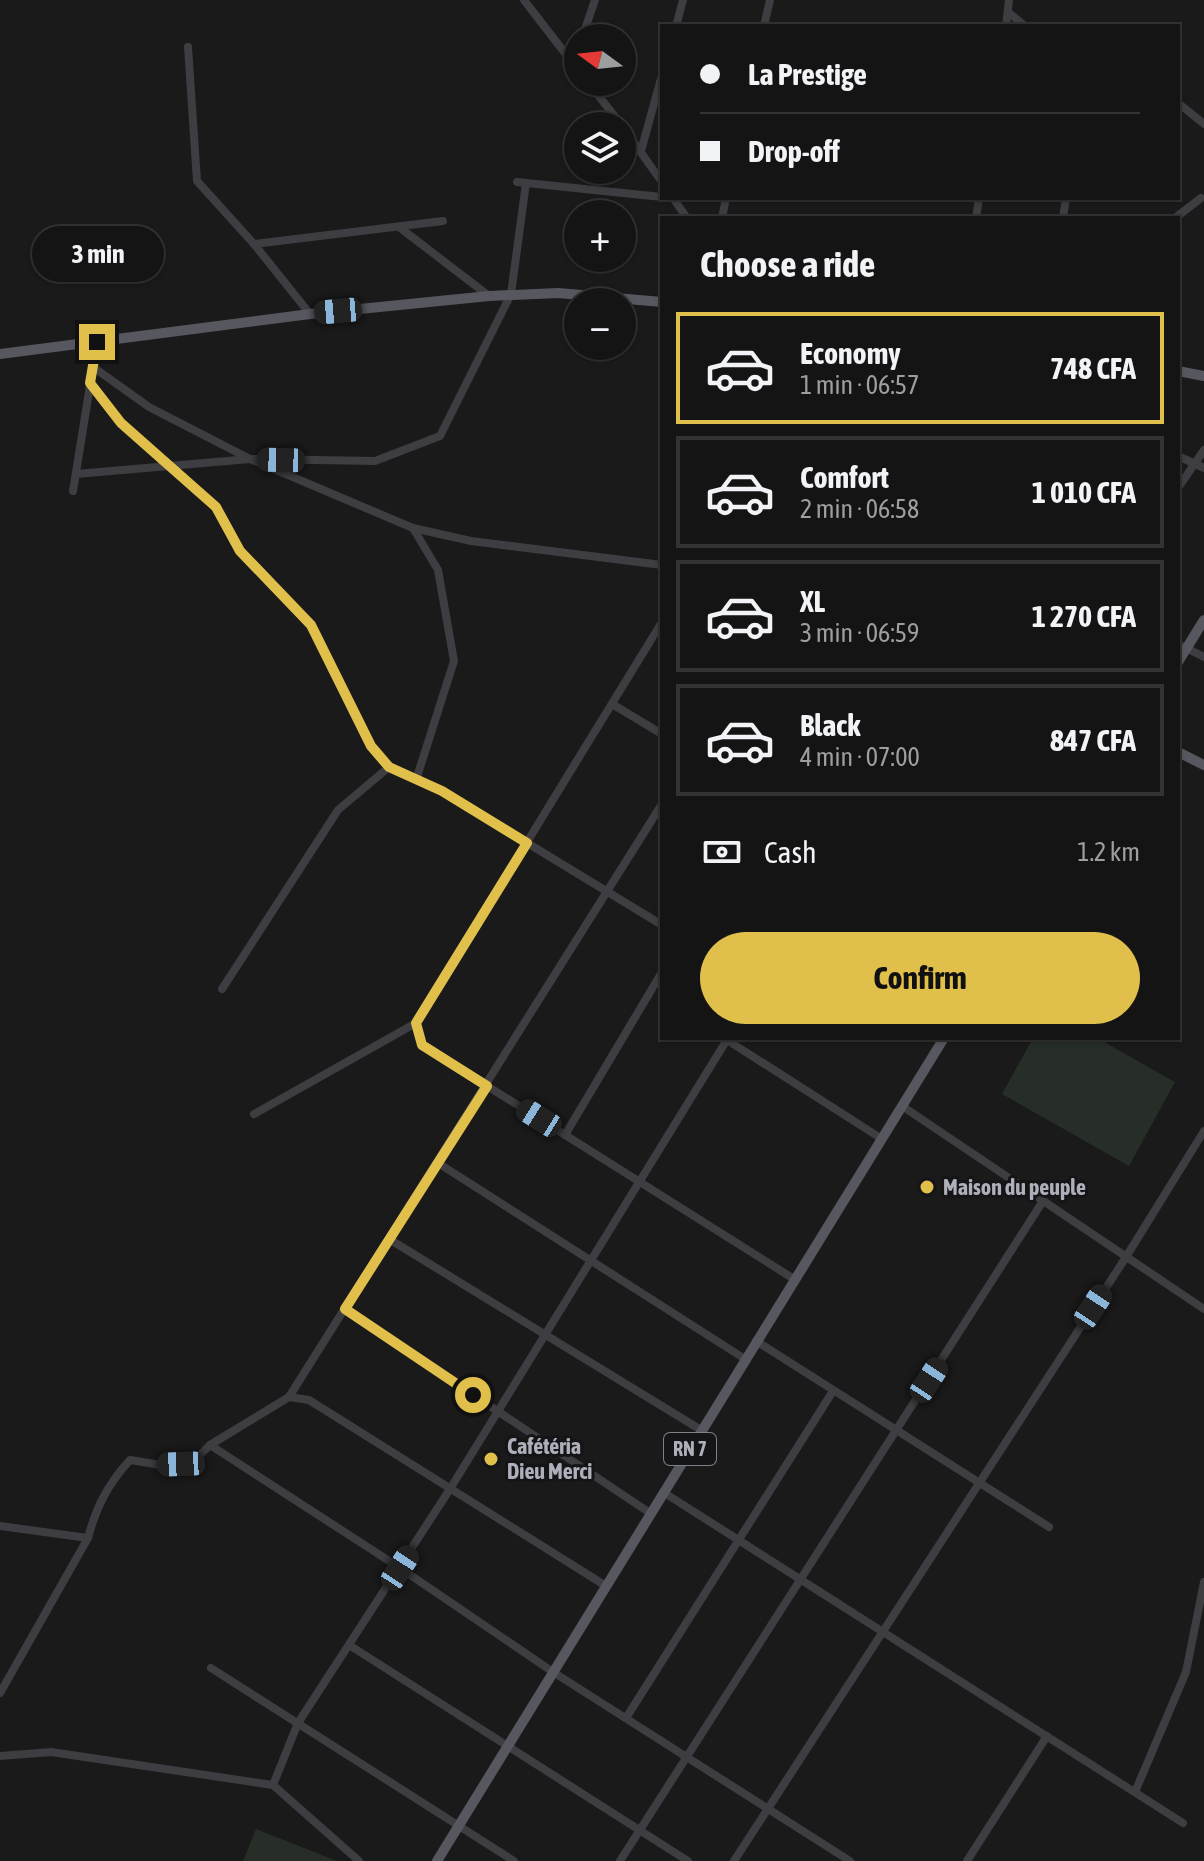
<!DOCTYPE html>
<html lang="en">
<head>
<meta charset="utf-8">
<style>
	:root { --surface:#141414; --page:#212122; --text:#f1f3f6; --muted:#9d9ea0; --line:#333334; --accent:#e1bf4b }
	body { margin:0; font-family:"Asap Condensed",sans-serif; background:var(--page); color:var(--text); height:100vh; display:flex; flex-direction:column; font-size:30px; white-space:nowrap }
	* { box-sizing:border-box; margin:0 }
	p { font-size:26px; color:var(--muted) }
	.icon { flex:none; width:44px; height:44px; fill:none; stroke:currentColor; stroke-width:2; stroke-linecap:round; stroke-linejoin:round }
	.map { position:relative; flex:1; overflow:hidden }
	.panel { position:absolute; left:660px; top:216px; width:520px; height:824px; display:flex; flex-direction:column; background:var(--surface); border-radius:0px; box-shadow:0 2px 6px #0004,0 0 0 2px var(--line) }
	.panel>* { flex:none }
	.hud { position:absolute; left:660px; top:24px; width:520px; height:176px; border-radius:0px; box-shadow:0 2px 6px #0004,0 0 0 2px var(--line); display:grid; align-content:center; height:176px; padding:0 40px; background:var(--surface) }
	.needle { width:52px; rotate:285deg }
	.buttons { position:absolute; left:564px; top:24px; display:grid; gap:16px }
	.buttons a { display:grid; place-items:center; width:72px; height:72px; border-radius:50%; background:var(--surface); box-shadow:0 2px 6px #0004,0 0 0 2px var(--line); font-size:40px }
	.end { position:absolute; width:36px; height:36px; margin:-18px; border:10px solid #e1bf4b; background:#111; box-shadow:0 0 0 4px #111 }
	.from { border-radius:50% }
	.bubble { position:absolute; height:56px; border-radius:28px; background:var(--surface); box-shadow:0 2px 6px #0004,0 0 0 2px var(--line); font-size:26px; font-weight:700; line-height:56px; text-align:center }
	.car { position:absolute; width:24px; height:48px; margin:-24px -12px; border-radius:10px; box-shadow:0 0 6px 2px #0007; background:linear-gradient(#222 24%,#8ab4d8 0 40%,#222 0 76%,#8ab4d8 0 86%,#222 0) }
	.hud b { display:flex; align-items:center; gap:28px; height:76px; font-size:30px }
	.hud b+b { border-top:2px solid var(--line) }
	.hud i { width:20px; height:20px; background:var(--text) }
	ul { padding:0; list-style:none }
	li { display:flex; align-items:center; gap:24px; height:112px; margin:0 16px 12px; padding:0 24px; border:4px solid var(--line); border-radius:0px }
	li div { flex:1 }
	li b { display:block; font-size:30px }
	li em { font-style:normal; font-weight:700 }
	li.active { border-color:var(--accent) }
	li>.icon { width:72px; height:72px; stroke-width:1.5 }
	h2 { padding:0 40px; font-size:36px; line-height:96px }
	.pay { display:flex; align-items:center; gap:20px; height:88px; padding:0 40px; font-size:30px }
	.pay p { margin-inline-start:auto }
	.action { display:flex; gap:16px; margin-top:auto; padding:16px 40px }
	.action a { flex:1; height:92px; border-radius:48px; background:var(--accent); color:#111; font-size:32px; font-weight:700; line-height:92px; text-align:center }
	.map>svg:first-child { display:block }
	.pitch { fill:#262e27 }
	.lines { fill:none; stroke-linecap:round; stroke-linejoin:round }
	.minor { stroke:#3d3d42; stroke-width:8 }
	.major { stroke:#57585f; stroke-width:10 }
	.route { stroke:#e1bf4b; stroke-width:10 }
	.poi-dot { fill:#e1bf4b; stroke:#151416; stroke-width:3 }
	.labels { text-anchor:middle; stroke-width:6; stroke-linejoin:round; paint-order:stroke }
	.shield { fill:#151416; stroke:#7f8189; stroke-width:2 }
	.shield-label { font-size:20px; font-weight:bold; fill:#adb0ba }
	.poi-label { font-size:22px; font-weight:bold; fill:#adb0ba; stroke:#151416; text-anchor:start }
</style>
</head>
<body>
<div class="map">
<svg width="1204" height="1861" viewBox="0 0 1204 1861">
	<rect width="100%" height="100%" fill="#1a1a1b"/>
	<g class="pitch">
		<polygon points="1033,1038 1097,1038 1175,1082 1129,1166 1002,1094"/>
		<polygon points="256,1829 337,1861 243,1861"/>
	</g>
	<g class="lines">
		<g class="minor">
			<polyline points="524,0 578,70"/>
			<polyline points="1008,12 1025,26"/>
			<polyline points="676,26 683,0"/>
			<polyline points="764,26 770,0"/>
			<polyline points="1006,26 1009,0"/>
			<polyline points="582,38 595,0"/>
			<polyline points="188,47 197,181 254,244 310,314"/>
			<polyline points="573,63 578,49"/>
			<polyline points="588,82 622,126"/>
			<polyline points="1178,103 1204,124"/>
			<polyline points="622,126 662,182"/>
			<polyline points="641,151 662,75"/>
			<polyline points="517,182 662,197"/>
			<polyline points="673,198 687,218"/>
			<polyline points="722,218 726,198"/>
			<polyline points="976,218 979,198"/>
			<polyline points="1063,218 1066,198"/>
			<polyline points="1175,218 1201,198"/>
			<polyline points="399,227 489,296"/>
			<polyline points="254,244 443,221"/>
			<polyline points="93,367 149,407 250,459 413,528 471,541 662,565"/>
			<polyline points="90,383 121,423 216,507 240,551 311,625 371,746 389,767 442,791 662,925"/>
			<polyline points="1178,456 1204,468"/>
			<polyline points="76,474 250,459 375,461 440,436 511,294 526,183"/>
			<polyline points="1178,488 1204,450"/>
			<polyline points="73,491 97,342"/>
			<polyline points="413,528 438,570 454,661 416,780"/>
			<polyline points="1178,644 1204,657"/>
			<polyline points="612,704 662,734"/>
			<polyline points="222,989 338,810 389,767"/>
			<polyline points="416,1023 422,1045 794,1279"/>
			<polyline points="727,1040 882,1139"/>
			<polyline points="902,1106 1204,1309"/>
			<polyline points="254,1114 416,1023 662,622"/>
			<polyline points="565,1135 662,972"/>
			<polyline points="438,1163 745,1359"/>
			<polyline points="389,1239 701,1430"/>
			<polyline points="345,1309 650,1513"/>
			<polyline points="756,1341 1049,1527"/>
			<polyline points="289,1397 309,1400 606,1586"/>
			<polyline points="210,1445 400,1568 553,1672 850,1861"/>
			<polyline points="663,1492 1183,1823"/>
			<path d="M0,1526l88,12c8,-31 20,-54 42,-78l31,5 20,-1 14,-4 15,-15 79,-48 373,-593"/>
			<polyline points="349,1645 688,1861"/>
			<polyline points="211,1668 514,1861"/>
			<polyline points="0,1693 88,1538"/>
			<polyline points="626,1718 833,1391"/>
			<polyline points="0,1756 51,1752 273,1785 359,1861"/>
			<polyline points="273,1785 298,1723 450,1489 728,1038"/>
			<polyline points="1135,1792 1186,1672 1204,1582"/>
			<polyline points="620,1861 1043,1201"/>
			<polyline points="734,1861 1126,1257 1204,1131"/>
			<polyline points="967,1861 1047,1736"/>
		</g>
		<g class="major">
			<polyline points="0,354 310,314 489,296 558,293 662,302"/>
			<polyline points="1178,371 1204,376"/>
			<polyline points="1178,662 1204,620"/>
			<polyline points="1178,752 1204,765"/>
			<polyline points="437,1861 944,1038"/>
		</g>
	</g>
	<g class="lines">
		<polyline class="route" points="97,342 90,383 121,423 216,507 240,551 311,625 371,746 389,767 442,791 527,843 416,1023 422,1045 487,1086 345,1309 473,1395"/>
	</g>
	<g class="poi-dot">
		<circle cx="927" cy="1187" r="8"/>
		<circle cx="491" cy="1459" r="8"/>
	</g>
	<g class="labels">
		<rect class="shield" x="664" y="1433" width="52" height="32" rx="6"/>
		<g class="shield-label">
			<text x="690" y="1456">RN 7</text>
		</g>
		<g class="poi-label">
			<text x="943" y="1195">Maison du peuple</text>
			<text x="507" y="1454">Cafétéria<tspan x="507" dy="25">Dieu Merci</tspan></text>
		</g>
	</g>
</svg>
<div class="buttons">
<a><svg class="needle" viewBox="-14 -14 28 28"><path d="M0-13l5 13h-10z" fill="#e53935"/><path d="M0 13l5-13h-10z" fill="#9d9ea0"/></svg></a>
<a><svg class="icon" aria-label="layers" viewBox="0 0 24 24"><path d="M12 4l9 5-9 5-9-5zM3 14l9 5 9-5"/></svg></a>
<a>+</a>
<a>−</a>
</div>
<i class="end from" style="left:473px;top:1395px"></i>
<i class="end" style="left:97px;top:342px"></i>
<div class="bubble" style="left:32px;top:226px;width:132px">3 min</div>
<i class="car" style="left:338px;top:311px;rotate:265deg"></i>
<i class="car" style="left:281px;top:460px;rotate:271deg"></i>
<i class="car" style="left:539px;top:1118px;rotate:302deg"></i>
<i class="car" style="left:1093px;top:1307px;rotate:33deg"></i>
<i class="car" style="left:929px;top:1380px;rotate:33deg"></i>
<i class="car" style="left:181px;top:1464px;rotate:268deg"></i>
<i class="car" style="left:400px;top:1568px;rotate:33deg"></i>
<div class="hud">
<b><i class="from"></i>La Prestige</b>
<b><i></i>Drop-off</b>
</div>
<section class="panel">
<h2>Choose a ride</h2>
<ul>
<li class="active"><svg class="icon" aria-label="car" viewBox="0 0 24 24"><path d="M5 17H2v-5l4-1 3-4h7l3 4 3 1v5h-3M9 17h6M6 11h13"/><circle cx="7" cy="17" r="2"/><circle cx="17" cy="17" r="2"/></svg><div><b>Economy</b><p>1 min · 06:57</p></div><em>748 CFA</em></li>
<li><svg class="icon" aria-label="car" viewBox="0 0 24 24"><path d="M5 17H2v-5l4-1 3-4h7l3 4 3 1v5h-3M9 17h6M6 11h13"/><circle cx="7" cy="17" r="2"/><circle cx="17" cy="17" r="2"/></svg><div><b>Comfort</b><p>2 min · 06:58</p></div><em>1 010 CFA</em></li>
<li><svg class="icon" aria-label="car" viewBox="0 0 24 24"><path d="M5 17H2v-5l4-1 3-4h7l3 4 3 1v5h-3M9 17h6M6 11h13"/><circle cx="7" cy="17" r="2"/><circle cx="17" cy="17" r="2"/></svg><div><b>XL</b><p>3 min · 06:59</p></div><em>1 270 CFA</em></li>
<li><svg class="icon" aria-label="car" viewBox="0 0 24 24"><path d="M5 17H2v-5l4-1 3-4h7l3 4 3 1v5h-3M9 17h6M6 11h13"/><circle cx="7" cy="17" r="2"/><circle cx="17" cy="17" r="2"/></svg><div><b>Black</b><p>4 min · 07:00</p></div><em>847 CFA</em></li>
</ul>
<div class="pay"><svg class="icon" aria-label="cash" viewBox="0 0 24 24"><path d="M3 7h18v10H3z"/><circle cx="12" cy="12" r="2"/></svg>Cash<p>1.2 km</p></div>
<div class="action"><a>Confirm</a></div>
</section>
</div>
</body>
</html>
